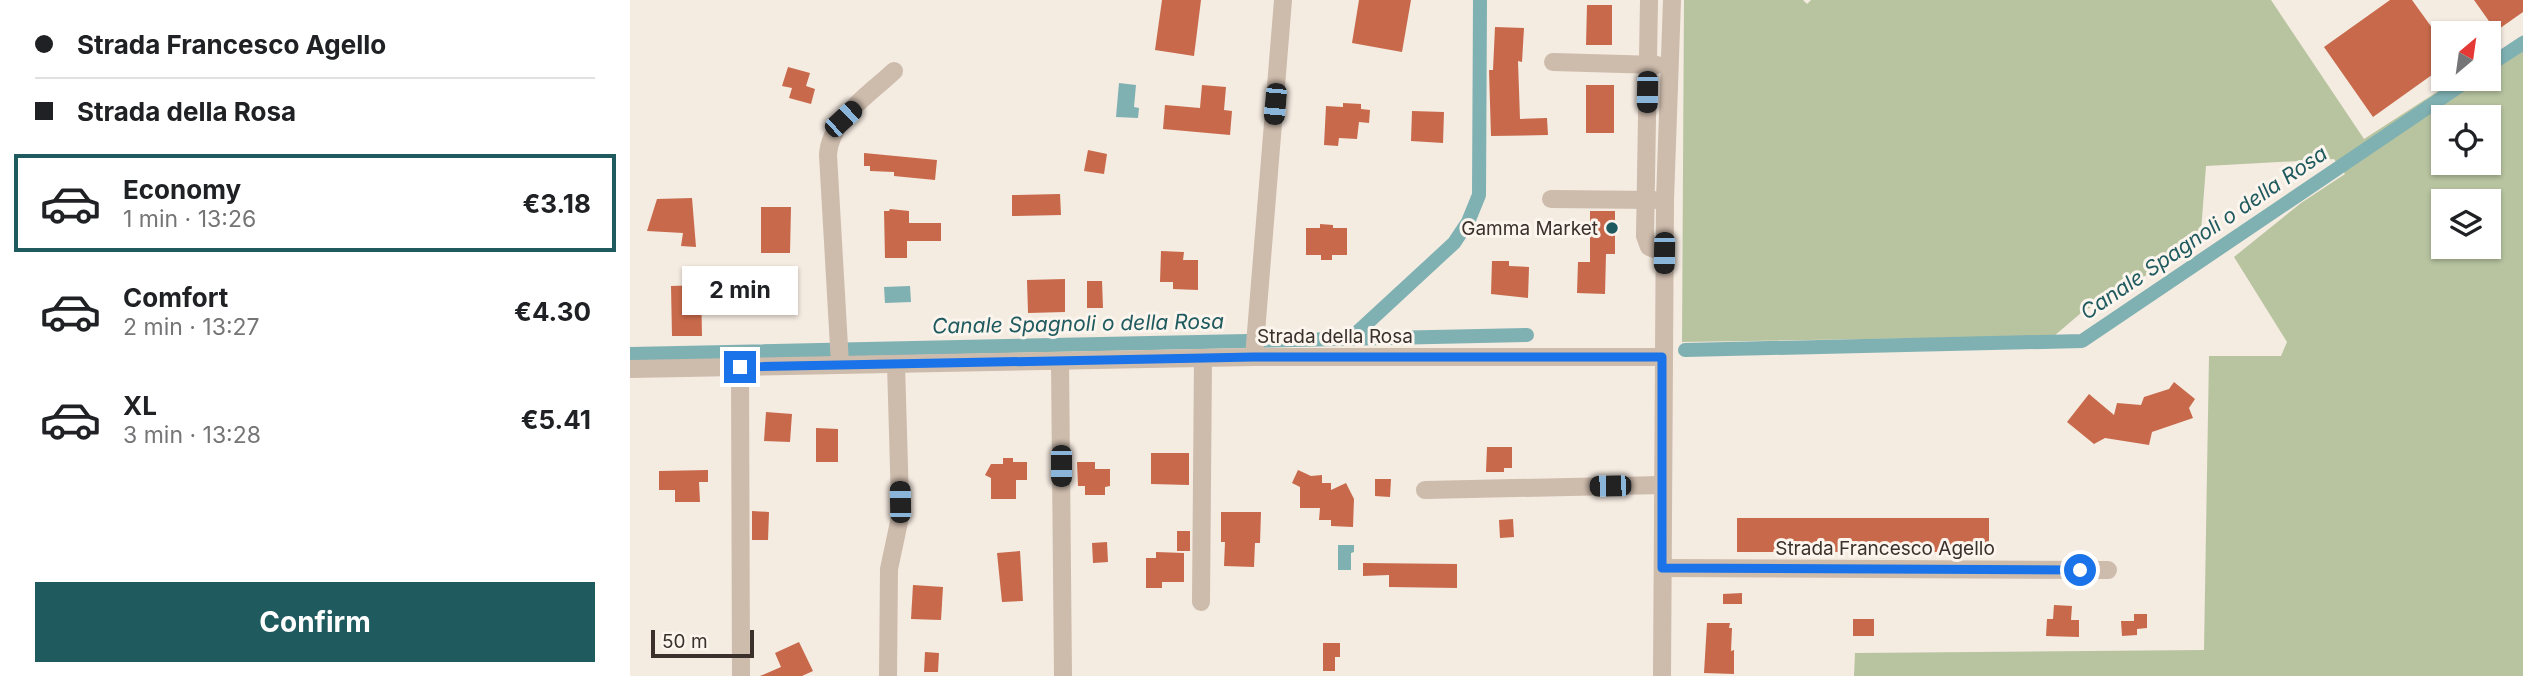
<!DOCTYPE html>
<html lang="en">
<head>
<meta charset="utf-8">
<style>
	:root { --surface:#fff; --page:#f6f6f6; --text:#202124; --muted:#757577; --line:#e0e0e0; --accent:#1f5a5e }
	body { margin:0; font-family:Inter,sans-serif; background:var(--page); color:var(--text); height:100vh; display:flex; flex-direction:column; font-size:26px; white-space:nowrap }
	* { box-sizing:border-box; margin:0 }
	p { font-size:23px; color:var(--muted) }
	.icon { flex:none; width:38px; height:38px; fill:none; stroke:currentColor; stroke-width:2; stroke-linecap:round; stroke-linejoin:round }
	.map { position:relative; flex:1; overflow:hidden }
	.panel { display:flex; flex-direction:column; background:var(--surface); width:630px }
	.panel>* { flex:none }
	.top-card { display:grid; align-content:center; height:154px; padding:0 35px; background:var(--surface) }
	.needle { width:46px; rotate:29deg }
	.tools { position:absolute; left:1801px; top:21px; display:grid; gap:14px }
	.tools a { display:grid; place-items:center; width:70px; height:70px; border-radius:0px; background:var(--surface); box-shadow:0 2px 5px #0004; font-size:35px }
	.scale { position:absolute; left:21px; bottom:18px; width:103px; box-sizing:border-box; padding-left:7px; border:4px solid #3b302b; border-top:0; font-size:19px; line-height:24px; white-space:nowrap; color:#3b302b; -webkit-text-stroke:5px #fbf5ee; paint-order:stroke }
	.end { position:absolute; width:32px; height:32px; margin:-16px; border:9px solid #1a73e8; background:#fff; box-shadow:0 0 0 4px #fff }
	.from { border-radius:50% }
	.bubble { position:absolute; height:49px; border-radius:0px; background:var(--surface); box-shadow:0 2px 5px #0004; font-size:23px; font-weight:700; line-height:49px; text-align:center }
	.car { position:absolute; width:21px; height:42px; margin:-21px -10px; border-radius:9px; box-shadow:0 0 5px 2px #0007; background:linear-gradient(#222 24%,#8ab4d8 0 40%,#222 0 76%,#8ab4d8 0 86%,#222 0) }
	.top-card b { display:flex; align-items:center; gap:24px; height:66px; font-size:26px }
	.top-card b+b { border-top:2px solid var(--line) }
	.top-card i { width:18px; height:18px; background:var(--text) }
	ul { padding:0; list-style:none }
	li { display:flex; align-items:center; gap:21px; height:98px; margin:0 14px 10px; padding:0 21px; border:4px solid transparent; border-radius:0px }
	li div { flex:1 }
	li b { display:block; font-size:26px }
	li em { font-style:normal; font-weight:700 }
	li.selected { border-color:var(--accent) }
	li>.icon { width:63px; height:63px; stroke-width:1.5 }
	.action { display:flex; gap:14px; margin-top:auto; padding:14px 35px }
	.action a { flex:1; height:80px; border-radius:0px; background:var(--accent); color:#fff; font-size:28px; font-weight:700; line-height:80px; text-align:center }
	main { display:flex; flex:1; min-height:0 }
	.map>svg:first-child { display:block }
	.green { fill:#b8c4a0; fill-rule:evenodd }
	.water { fill:#7fb0b2 }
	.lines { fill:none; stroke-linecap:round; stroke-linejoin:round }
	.canal { stroke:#7fb0b2; stroke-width:14 }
	.building { fill:#c8694b }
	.minor { stroke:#cdbbac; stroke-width:18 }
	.route { stroke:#1a73e8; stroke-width:9 }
	.poi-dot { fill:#1f5a5e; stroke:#fbf5ee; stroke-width:2.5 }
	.labels { text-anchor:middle; stroke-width:6; stroke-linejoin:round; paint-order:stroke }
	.poi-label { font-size:19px; fill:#3b302b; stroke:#fbf5ee; text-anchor:end }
	.street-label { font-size:19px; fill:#3b302b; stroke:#fbf5ee }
	.water-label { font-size:21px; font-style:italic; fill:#1f5a5e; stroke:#fbf5ee }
</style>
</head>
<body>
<main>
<section class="panel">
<div class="top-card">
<b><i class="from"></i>Strada Francesco Agello</b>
<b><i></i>Strada della Rosa</b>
</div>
<ul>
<li class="selected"><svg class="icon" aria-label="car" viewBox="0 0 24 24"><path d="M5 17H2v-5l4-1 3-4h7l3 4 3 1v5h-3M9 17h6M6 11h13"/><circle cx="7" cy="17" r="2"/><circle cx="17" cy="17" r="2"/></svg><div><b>Economy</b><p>1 min · 13:26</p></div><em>€3.18</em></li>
<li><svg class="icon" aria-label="car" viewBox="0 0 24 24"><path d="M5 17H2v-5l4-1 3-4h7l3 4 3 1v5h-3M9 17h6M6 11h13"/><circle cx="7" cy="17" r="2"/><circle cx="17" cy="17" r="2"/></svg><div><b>Comfort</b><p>2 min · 13:27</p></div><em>€4.30</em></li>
<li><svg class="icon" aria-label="car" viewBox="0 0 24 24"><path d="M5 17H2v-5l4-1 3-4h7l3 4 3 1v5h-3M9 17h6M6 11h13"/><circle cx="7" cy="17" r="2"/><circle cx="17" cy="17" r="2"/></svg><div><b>XL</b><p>3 min · 13:28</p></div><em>€5.41</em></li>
</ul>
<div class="action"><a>Confirm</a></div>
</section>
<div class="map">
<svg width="1893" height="676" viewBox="0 0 1893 676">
	<rect width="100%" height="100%" fill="#f4ebe1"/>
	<path class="green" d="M1054,0h119l4,4 4,-4h460l93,139 93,-60h31l1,-21 34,-23v641h-669l1,-23 349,-3 5,-294h72l6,-14 -53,-85 67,-54 44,-29 -11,-15 -128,7 -6,78 -119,69 -27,23 -372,6zM1813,117h45v46h-45zM1813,201h45v46h-45z"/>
	<g class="water">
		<polygon points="489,83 506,85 504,107 509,108 508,118 486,117"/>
		<polygon points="280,286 281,302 255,303 254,287"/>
		<polygon points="708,545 724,545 724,552 721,553 721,570 708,570"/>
	</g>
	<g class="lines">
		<g class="canal">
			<polyline points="1858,66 1893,43"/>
			<polyline points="720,339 824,243 838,222 849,195 850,0"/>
			<polyline points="1055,350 1452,341 1840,79"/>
			<polyline points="0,354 897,335"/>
		</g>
	</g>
	<g class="building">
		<polygon points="532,0 571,0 564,56 525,50"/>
		<polygon points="729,0 781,0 772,52 722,43"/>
		<polygon points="1760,0 1782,0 1813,43 1813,67 1743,117 1694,47"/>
		<polygon points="1844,0 1893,0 1893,12 1866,31"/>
		<polygon points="957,5 982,5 982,45 956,45"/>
		<polygon points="865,27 894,28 892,62 888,61 890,119 917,118 918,135 861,136 859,70 863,70"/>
		<polygon points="158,67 180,73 176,86 185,89 181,104 159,98 162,88 152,86"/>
		<polygon points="572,85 596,87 594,110 602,111 600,135 533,129 535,105 570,108"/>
		<rect x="956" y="85" width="28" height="48"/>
		<polygon points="713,103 731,104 731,109 740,110 739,123 729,122 727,139 709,138 708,146 694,145 696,106 713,107"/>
		<polygon points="782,111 814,112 813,143 781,141"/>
		<polygon points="458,150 477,154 474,174 454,171"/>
		<polygon points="234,153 307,160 305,180 264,176 264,172 240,171 240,166 234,166"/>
		<polygon points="430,194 431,215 382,216 382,195"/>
		<polygon points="62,198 66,247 51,246 53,233 17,231 27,199"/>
		<polygon points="131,207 161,207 160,253 131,253"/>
		<polygon points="260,209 279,211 279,223 311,223 311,241 277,241 277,258 255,258 254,211 259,211"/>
		<polygon points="960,211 985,211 985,254 976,254 975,294 947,293 948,262 960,262"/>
		<polygon points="690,224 703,225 703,228 717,228 717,255 702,255 702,260 691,260 691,255 676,255 676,228 690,228"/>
		<polygon points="531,251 554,252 553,260 568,260 568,290 543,289 543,282 530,282"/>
		<polygon points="862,261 879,261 879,266 899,267 898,298 861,294"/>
		<polygon points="435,279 435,312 398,313 397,280"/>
		<polygon points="457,281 472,281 473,308 457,308"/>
		<polygon points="71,285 72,336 42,336 41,286"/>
		<polygon points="1544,382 1565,399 1559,408 1563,418 1522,432 1519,445 1475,438 1464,444 1437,422 1459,394 1484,415 1487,403 1511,405 1514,397 1539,389"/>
		<polygon points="136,412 162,414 160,442 134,441"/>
		<polygon points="186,428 208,429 208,462 186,462"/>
		<polygon points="857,447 882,447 882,468 874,468 874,472 856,472"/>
		<polygon points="521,453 559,453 559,485 521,484"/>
		<polygon points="373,458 383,458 383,462 397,462 397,480 386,480 386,499 361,499 361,478 355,475 361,464 373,464"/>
		<polygon points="447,462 465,462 465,469 480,469 480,486 475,487 475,495 455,495 455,486 448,486"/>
		<polygon points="78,470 78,482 69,482 70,502 45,502 45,490 29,490 29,471"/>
		<polygon points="668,470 681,476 692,475 692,483 701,483 701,490 716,483 724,499 723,527 701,526 701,520 689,520 690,508 670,508 670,487 662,483"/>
		<polygon points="745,479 761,479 760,497 745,496"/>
		<polygon points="122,511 139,512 138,540 122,540"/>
		<polygon points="591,512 631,512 630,543 625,543 624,567 594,566 595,542 591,542"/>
		<rect x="1107" y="518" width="252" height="34"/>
		<polygon points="883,519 884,537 870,538 869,520"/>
		<rect x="547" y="531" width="13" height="20"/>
		<polygon points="477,542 478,562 463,563 462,543"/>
		<polygon points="390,551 393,601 372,602 367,553"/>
		<polygon points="526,552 554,553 554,582 532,582 532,588 516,588 516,558 526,558"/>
		<polygon points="733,563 827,564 827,588 759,587 759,575 733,576"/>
		<polygon points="283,585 313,587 311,620 281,619"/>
		<polygon points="1112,593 1112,604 1093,604 1093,594"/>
		<polygon points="1424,605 1442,606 1441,620 1449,620 1449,637 1416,636 1417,619 1423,619"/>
		<polygon points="1504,614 1517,614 1517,628 1507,629 1507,635 1492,636 1491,621 1504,621"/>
		<rect x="1223" y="619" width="21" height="17"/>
		<polygon points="1077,623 1100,623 1099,628 1102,628 1101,651 1104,650 1104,674 1074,673"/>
		<polygon points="169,642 183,671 172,676 130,676 151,667 145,653"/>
		<polygon points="693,643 710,643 710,657 705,657 705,671 693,671"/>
		<polygon points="295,652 309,653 308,672 294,672"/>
	</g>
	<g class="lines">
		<g class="minor">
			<polyline points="1019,0 1015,236 1019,247 1034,253"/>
			<polyline points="923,62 1027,65"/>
			<polyline points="921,199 1024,200"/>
			<polyline points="624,357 653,0"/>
			<polyline points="430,361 433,676"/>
			<path d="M210,364l-12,-209c2,-36 42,-61 66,-84"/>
			<polyline points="110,367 111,676"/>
			<polyline points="0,369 624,357 1032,357"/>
			<polyline points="795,490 1032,485"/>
			<polyline points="1033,568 1478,570"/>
			<polyline points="571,602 573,358"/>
			<polyline points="258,676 259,569 269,522 270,502 266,364"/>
			<polyline points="1032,676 1035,200 1042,0"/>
		</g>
	</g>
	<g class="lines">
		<polyline class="route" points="110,367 624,357 1032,357 1032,568 1450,570"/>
	</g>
	<circle class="poi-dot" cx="982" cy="228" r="7"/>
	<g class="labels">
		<g class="poi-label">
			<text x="968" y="235">Gamma Market</text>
		</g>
		<g class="street-label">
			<text x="705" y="343">Strada della Rosa</text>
			<text x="1255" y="555">Strada Francesco Agello</text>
		</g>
		<g class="water-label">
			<text transform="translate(1574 233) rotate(-34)" y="7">Canale Spagnoli o della Rosa</text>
			<text transform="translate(448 324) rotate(-1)" y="7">Canale Spagnoli o della Rosa</text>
		</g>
	</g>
</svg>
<div class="tools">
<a><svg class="needle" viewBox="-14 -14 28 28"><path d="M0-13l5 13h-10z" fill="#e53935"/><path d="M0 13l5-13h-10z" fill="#757577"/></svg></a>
<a><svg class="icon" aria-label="locate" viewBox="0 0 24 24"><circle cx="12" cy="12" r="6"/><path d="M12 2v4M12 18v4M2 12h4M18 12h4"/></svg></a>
<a><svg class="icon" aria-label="layers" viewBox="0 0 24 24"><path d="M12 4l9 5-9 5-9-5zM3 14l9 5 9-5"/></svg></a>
</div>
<div class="scale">50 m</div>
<i class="end from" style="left:1450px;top:570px"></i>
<i class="end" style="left:110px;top:367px"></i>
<div class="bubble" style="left:52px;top:266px;width:116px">2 min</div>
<i class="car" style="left:1017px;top:92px;rotate:181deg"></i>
<i class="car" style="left:645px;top:104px;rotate:185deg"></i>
<i class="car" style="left:213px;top:119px;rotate:47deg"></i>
<i class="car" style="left:1034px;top:253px;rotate:181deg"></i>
<i class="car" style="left:431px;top:466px;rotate:180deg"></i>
<i class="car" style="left:980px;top:486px;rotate:269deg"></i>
<i class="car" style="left:270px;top:502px;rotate:359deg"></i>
</div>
</main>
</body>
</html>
